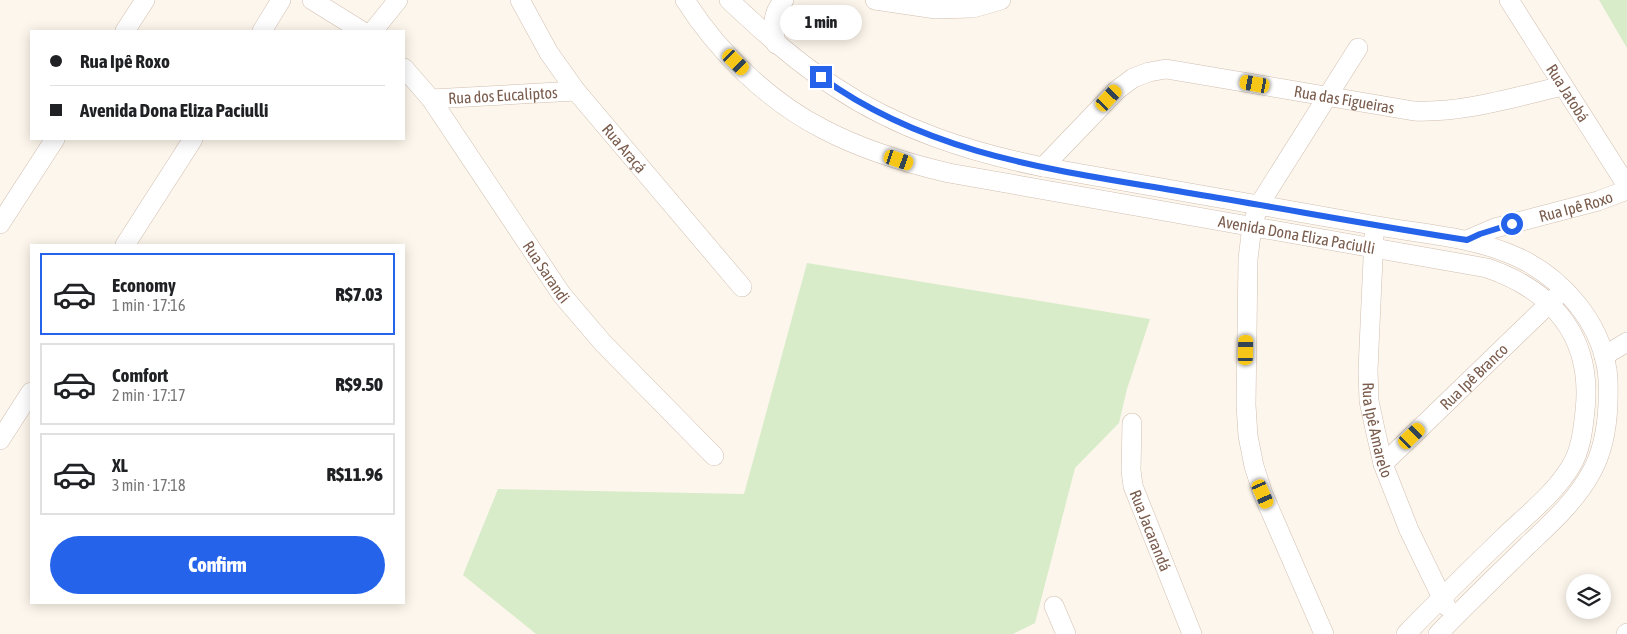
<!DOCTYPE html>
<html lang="en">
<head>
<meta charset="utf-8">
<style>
	:root { --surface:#fff; --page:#f2f2f2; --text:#202124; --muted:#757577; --line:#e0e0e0; --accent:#2563eb }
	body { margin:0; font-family:"Asap Condensed",sans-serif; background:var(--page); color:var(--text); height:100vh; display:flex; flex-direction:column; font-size:19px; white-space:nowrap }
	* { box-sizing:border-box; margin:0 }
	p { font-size:16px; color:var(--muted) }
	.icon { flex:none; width:28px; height:28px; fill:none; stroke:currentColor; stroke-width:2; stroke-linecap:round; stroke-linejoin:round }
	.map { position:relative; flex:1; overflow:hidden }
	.sheet { position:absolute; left:30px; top:244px; width:375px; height:360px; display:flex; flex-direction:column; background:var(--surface); border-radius:0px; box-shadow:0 2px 12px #0003 }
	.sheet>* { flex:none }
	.hud { position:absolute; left:30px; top:30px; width:375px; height:110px; border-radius:0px; box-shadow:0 2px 12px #0003; display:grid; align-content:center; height:110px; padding:0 20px; background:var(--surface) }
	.fabs { position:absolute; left:1566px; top:574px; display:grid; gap:10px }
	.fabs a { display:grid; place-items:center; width:45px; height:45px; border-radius:50%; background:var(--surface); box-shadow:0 2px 12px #0003; font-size:25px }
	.end { position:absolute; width:22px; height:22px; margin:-11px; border:6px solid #2563eb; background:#fff; box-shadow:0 0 0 2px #fff }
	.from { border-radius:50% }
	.bubble { position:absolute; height:35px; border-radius:18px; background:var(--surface); box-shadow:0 2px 12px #0003; font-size:16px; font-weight:800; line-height:35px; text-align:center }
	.car { position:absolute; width:15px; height:30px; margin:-15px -8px; border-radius:6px; box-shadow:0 0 4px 1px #0007; background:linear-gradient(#f5c518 24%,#345 0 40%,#f5c518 0 76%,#345 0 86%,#f5c518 0) }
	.hud b { display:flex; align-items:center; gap:18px; height:48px; font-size:19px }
	.hud b+b { border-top:1px solid var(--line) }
	.hud i { width:12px; height:12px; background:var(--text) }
	ul { padding:9px 0 0; list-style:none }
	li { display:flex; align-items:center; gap:15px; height:82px; margin:0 10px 8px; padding:0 10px; border:2px solid var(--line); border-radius:0px }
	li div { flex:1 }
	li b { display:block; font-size:19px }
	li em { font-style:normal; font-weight:800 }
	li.selected { border-color:var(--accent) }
	li>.icon { width:45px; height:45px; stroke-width:1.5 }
	.action { display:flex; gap:10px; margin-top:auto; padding:10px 20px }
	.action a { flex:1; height:58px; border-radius:30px; background:var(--accent); color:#fff; font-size:20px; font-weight:800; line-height:58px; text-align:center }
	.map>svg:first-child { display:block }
	.green { fill:#d8ecc9 }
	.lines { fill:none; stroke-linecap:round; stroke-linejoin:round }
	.minor-casing { stroke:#d1beb0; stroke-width:20 }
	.minor { stroke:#fff; stroke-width:19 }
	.route { stroke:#2563eb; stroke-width:6 }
	.labels { text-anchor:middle; stroke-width:5; stroke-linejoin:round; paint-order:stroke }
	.street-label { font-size:16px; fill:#7a5c4d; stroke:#fffaf3 }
</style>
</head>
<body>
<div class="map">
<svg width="1627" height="634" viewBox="0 0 1627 634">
	<rect width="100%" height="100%" fill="#fdf6ec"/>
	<g class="green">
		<polygon points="1599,0 1627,0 1627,48"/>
		<polygon points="807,263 1150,319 1127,389 1119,423 1075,468 1035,623 1013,634 536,634 463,575 498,489 744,494"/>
	</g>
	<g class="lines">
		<g class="minor-casing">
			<g id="minor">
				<polyline points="312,0 362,31"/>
				<path id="s1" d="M520,0l29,53 27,38 166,196"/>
				<path id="s2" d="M685,0c33,52 83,101 138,129 40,21 83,34 126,44l538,95c67,23 106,70 98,143 -2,18 -4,39 -14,55 -16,27 -43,48 -65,69 -34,33 -67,65 -100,99"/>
				<path d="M729,0c33,31 67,62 106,87 63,42 134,65 208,80 110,19 219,39 329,58 48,9 100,11 145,32 44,20 83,64 90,113 2,11 1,23 1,34 -1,24 -5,48 -17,69 -16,29 -41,51 -64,73 -30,29 -60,58 -89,88"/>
				<polyline points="875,0 936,9 973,8 1001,0"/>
				<path id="s3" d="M1509,0l118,186"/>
				<polyline points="125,31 145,0"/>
				<polyline points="262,31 281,0"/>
				<polyline points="373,31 398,0"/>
				<path d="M776,44c-3,-18 -5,-30 8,-44"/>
				<path id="s4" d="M404,68l27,31 131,196 41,48 111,113"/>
				<path id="s5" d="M431,99l145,-8"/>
				<path id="s6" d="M1043,167l74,-77 16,-12 16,-6 17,-3 248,42c51,2 100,-14 149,-25"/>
				<polyline points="0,224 55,139"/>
				<path id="s7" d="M1374,236l-6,134 1,31 6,28 8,35 26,66 37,76"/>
				<path id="s8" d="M1467,240l28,-12 103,-27 29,-11"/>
				<polyline points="125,245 193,139"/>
				<polyline points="1604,356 1627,342"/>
				<path id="s9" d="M1132,423l-1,47 2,16 59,148"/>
				<polyline points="0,440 31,392"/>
				<path id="s10" d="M1383,464l175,-169"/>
				<polyline points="1054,606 1066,634"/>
				<polyline points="1324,634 1263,494 1254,466 1248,436 1246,405 1248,259 1252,226 1259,205 1358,48"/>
				<polyline points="1626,634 1627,633"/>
			</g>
		</g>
		<use href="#minor" class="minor"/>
	</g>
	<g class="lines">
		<path class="route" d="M821,77c111,81 243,94 374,117 91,15 181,32 272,46l13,-6 32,-10"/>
	</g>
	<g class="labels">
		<g class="street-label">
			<text dy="6" stroke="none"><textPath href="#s3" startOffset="110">Rua Jatobá</textPath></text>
			<text dy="6" stroke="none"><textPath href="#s5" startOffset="72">Rua dos Eucaliptos</textPath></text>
			<text dy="6" stroke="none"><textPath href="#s6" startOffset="342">Rua das Figueiras</textPath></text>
			<text dy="6" stroke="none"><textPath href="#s1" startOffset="182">Rua Araçá</textPath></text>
			<text dy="6" stroke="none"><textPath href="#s8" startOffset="114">Rua Ipê Roxo</textPath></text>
			<text dy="6" stroke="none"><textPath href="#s2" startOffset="678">Avenida Dona Eliza Paciulli</textPath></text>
			<text dy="6" stroke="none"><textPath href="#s4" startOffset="249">Rua Sarandi</textPath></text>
			<text dy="6" stroke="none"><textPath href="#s10" startOffset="126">Rua Ipê Branco</textPath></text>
			<text dy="6" stroke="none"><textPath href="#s7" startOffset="195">Rua Ipê Amarelo</textPath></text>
			<text dy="6" stroke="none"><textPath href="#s9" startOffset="111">Rua Jacarandá</textPath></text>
		</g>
	</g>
</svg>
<div class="fabs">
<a><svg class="icon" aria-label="layers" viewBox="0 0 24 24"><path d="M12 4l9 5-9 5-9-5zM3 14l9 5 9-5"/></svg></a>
</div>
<i class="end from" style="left:1512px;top:224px"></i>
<i class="end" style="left:821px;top:77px"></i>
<div class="bubble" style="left:780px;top:5px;width:82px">1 min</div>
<i class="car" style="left:736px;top:62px;rotate:134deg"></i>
<i class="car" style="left:1255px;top:84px;rotate:280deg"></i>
<i class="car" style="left:1109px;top:98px;rotate:43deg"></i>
<i class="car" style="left:899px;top:160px;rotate:109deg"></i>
<i class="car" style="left:1246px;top:350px;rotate:1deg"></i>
<i class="car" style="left:1412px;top:436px;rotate:46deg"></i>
<i class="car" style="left:1263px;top:494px;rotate:156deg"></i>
<div class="hud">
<b><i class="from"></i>Rua Ipê Roxo</b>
<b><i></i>Avenida Dona Eliza Paciulli</b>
</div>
<section class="sheet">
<ul>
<li class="selected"><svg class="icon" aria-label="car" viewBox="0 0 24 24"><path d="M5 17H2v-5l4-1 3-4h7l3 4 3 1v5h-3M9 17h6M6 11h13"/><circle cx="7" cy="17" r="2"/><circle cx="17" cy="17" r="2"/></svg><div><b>Economy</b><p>1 min · 17:16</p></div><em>R$7.03</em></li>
<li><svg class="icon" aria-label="car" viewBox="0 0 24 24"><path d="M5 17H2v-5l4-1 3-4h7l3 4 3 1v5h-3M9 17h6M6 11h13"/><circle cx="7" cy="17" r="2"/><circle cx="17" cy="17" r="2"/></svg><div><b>Comfort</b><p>2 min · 17:17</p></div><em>R$9.50</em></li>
<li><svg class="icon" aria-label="car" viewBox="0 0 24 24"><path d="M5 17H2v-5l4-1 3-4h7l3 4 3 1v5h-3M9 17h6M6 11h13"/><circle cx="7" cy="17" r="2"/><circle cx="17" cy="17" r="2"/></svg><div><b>XL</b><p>3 min · 17:18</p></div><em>R$11.96</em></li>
</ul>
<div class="action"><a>Confirm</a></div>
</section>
</div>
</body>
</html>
